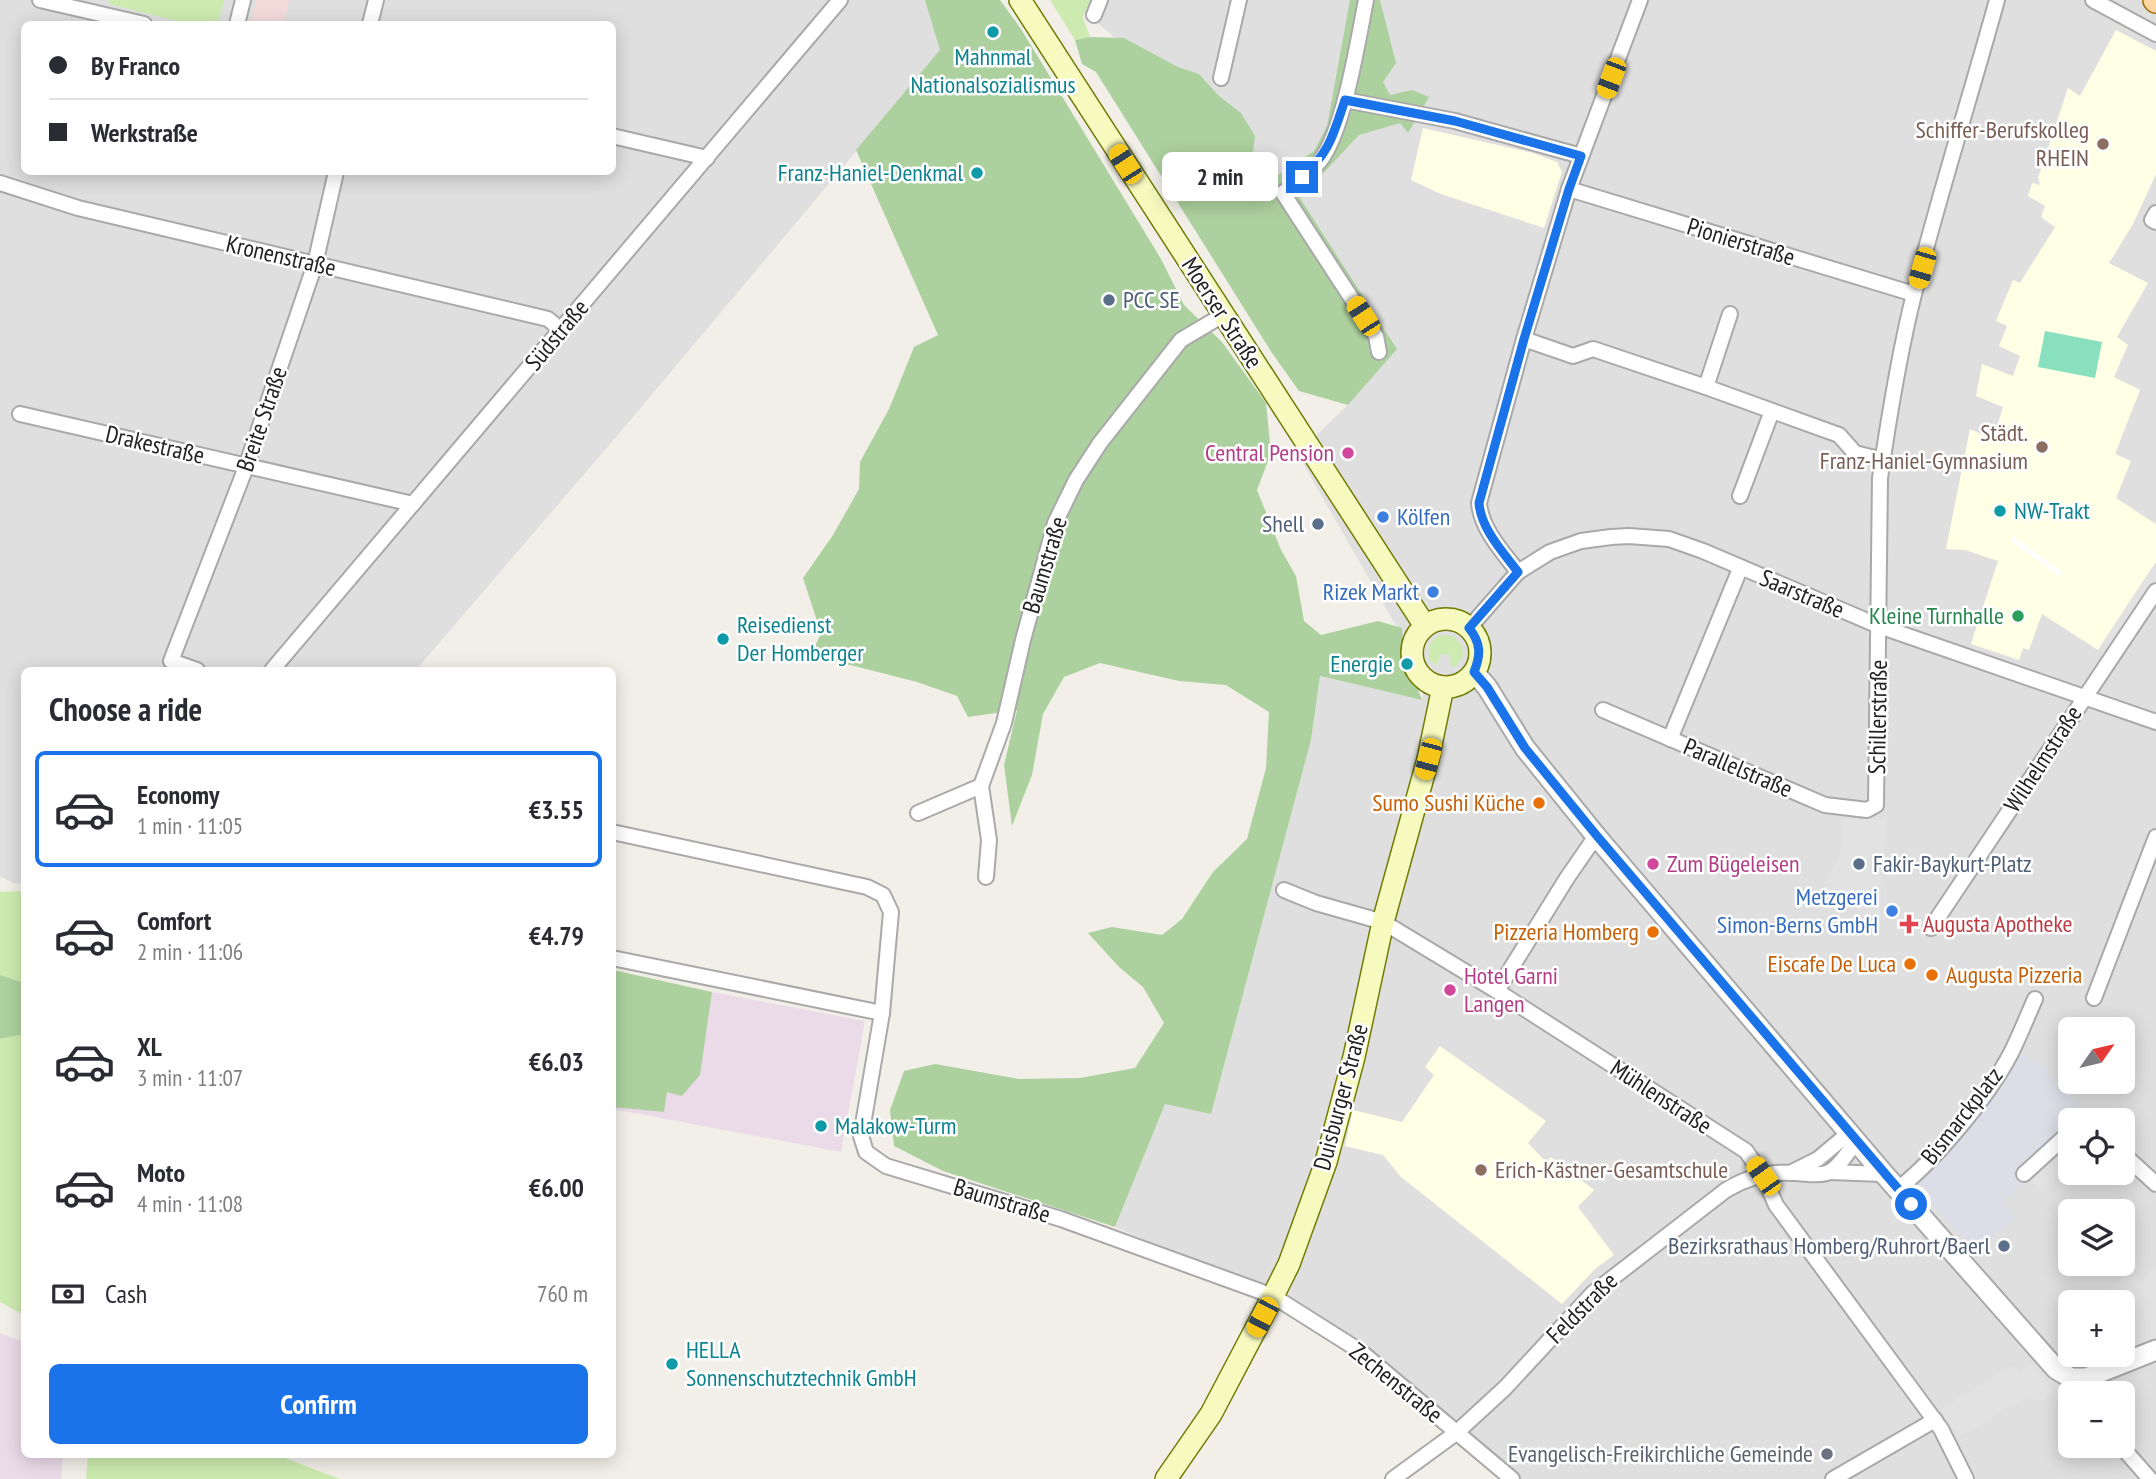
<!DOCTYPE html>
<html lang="en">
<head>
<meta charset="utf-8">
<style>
	:root { --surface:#fff; --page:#f2f2f3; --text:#2b2b33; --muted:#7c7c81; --line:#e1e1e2; --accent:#1a73e8 }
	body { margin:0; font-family:"PT Sans Narrow",sans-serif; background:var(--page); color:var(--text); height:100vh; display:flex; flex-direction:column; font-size:26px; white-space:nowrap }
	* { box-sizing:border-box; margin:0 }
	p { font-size:23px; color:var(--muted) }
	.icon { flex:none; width:38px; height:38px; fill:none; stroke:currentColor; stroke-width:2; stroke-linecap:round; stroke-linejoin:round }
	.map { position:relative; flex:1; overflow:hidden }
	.panel { position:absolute; left:21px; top:667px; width:595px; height:791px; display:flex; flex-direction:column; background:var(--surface); border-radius:10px; box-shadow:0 4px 18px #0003 }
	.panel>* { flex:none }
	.banner { position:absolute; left:21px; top:21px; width:595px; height:154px; border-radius:10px; box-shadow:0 4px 18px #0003; display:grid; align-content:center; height:154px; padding:0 28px; background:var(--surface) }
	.needle { width:46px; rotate:56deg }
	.tools { position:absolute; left:2058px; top:1017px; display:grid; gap:14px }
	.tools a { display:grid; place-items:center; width:77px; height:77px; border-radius:10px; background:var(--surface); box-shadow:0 4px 18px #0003; font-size:35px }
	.end { position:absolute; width:32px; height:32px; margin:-16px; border:9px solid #1a73e8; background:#fff; box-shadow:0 0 0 4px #fff }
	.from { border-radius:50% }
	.bubble { position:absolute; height:49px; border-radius:10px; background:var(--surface); box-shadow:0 4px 18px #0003; font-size:23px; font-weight:700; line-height:49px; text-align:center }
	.car { position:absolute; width:21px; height:42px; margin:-21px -10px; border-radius:9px; box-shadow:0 0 5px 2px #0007; background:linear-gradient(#f5c518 24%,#345 0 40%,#f5c518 0 76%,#345 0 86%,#f5c518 0) }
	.banner b { display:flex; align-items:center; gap:24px; height:66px; font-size:26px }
	.banner b+b { border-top:2px solid var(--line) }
	.banner i { width:18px; height:18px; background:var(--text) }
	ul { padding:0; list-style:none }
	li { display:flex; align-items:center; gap:21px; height:116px; margin:0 14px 10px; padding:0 14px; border:4px solid transparent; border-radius:10px }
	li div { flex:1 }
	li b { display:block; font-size:26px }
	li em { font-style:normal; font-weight:700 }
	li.selected { border-color:var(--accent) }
	li>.icon { width:63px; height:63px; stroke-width:1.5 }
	h2 { padding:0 28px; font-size:32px; line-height:84px }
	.pay { display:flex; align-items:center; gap:18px; height:77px; padding:0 28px; font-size:26px }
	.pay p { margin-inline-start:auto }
	.action { display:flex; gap:14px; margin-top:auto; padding:14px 28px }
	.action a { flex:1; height:80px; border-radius:10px; background:var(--accent); color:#fff; font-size:28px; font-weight:700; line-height:80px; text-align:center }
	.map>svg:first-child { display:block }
	.residential { fill:#e0dfdf; fill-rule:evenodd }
	.commercial { fill:#f2dad9 }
	.industrial { fill:#ebdbe8 }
	.education { fill:#ffffe5 }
	.grass { fill:#cdebb0 }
	.forest { fill:#add19e }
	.pitch { fill:#88e0be }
	.parking { fill:#e2e2e2 }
	.plaza { fill:#dddde8 }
	.pier { fill:#fff }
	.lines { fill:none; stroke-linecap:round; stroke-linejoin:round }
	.minor-casing { stroke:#a9a9a9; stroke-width:18 }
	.tertiary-casing { stroke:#a9a9a9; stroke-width:23 }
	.secondary-casing { stroke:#707d05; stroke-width:24 }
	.primary-casing { stroke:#a06b00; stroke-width:26 }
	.minor { stroke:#fff; stroke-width:14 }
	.tertiary { stroke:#fff; stroke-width:19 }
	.secondary { stroke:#f7fabf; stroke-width:21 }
	.primary { stroke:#fcd6a4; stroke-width:23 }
	.route { stroke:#1a73e8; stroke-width:9 }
	.culture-dot { fill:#0f9aa8; stroke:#fff; stroke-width:2.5 }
	.education-dot { fill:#8d6e63; stroke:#fff; stroke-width:2.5 }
	.service-dot { fill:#5c6f8a; stroke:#fff; stroke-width:2.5 }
	.hotel-dot { fill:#d1479c; stroke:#fff; stroke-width:2.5 }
	.shop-dot { fill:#3f7fe0; stroke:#fff; stroke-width:2.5 }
	.leisure-dot { fill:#2e9e5b; stroke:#fff; stroke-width:2.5 }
	.food-dot { fill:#e8710a; stroke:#fff; stroke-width:2.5 }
	.health-dot { fill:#e0444e; stroke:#fff; stroke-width:2.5 }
	.worship-dot { fill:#6b7280; stroke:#fff; stroke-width:2.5 }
	.labels { text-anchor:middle; stroke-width:5; stroke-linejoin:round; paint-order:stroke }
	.culture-label { font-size:24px; fill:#0d838f; stroke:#fff; text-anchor:start }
	.education-label { font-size:24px; fill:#785e54; stroke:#fff; text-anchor:end }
	.street-label { font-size:24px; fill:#222; stroke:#fff }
	.service-label { font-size:24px; fill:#4e5e75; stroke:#fff; text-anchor:start }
	.hotel-label { font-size:24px; fill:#b23c85; stroke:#fff; text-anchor:start }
	.shop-label { font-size:24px; fill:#366cbe; stroke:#fff; text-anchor:end }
	.leisure-label { font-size:24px; fill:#27864d; stroke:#fff; text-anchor:end }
	.food-label { font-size:24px; fill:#c56008; stroke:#fff; text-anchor:end }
	.health-label { font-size:24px; fill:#be3a42; stroke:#fff; text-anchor:start }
	.worship-label { font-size:24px; fill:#5b616d; stroke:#fff; text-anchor:end }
</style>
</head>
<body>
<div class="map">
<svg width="2156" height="1479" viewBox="0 0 2156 1479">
	<rect width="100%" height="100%" fill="#f2efe9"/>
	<g class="residential">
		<path d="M0,0h967l7,11 -352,419 -206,240h-392v213l-9,1 -15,-8zM24,24h588v148h-588z"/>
		<path d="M1079,0h1077v1479h-650l-146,-128 -87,-55 -158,-69 50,-123 46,10 100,-374 9,-64 102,24 3,-24 -128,-223 51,-48 48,-57 -96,-150 -223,-193zM2070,1029h53v53h-53zM2070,1120h53v52h-53zM2070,1211h53v53h-53zM2070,1302h53v52h-53zM2070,1393h53v53h-53z"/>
	</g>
	<polygon class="commercial" points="256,0 289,0 284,24 251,24"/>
	<g class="industrial">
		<polygon points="612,973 865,1021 841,1152 613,1109"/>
		<polygon points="0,1333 24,1342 24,1454 63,1454 61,1479 0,1479"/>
	</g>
	<g class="education">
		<polygon points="2116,30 2156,51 2156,174 2133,224 2109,263 2148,283 2117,337 2128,345 2114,377 2140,390 2115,454 2131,461 2116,498 2156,524 2156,562 2098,650 2042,614 2029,650 2023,648 2019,660 1971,644 1998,561 1965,550 1946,549 1970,429 1993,439 2003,407 1976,396 1982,364 2013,376 2020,356 1999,346 2007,326 1996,321 2013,280 2020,283 2055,227 2041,217 2045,206 2028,196 2032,183 2040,185 2038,178 2068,88 2080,96"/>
		<polygon points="1423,128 1533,153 1557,162 1562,172 1544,228 1441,194 1411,180"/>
		<polygon points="1440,1046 1546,1121 1528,1143 1546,1162 1551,1157 1594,1190 1578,1207 1614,1255 1595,1269 1562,1304 1401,1177 1383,1155 1345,1146 1353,1110 1402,1122 1434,1075 1425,1067"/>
	</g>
	<g class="grass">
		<polygon points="110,0 224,0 218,24 189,24 109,4"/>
		<polygon points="1050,0 1090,0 1083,17 1090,37 1075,40"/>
		<path d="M1441,635l12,1 9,9 1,12 -7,9 -5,1 -1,-12 -10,-1 -3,12 -7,-6c-4,-12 0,-20 11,-25z"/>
		<polygon points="24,891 24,983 0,975 0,892"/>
		<polygon points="24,1034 24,1315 0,1302 0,1039"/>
		<polygon points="88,1454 274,1454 340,1479 86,1479"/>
	</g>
	<g class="forest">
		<polygon points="925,0 1000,0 1021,29 1161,259 1184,305 1222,342 1266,403 1271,453 1257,490 1281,550 1296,576 1304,621 1321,635 1378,621 1402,628 1403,651 1422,700 1320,676 1311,740 1211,1114 1165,1104 1115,1227 943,1171 894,1146 890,1110 904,1071 935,1064 1019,1079 1080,1078 1135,1068 1164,1023 1143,987 1119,967 1088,933 1112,927 1162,935 1182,919 1213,872 1247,839 1266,768 1269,712 1226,685 1179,681 1100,663 1064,677 1043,714 1032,775 1012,826 1004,765 1017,710 968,717 957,696 917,682 811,655 821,633 803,578 833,535 859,489 860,462 889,409 914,347 938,335 856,150 940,50"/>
		<polygon points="1350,0 1380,0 1396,63 1383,82 1390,95 1412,90 1429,97 1408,133 1400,123 1359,135 1300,198 1397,349 1348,405 1299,391 1272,353 1096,72 1082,64 1075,40 1090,37 1124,38 1178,67 1199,74 1219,96 1241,113 1255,136 1253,152 1266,183 1314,151 1327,126"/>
		<polygon points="613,970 712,992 700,1075 682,1096 667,1092 664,1112 613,1107"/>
		<polygon points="0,975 24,983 24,1034 0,1039"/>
	</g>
	<polygon class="pitch" points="2045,331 2102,342 2095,378 2038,367"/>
	<g class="parking">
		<polygon points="2151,569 2156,569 2156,581 2113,645 2101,645"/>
		<polygon points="1844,818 1886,819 1880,914 1884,920 1822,895 1842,847"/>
		<polygon points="2070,1137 2070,1165 2041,1192 2013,1162"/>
		<polygon points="2156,1266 2156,1338 2123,1353 2123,1302 2093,1302 2132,1270 2142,1280"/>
		<polygon points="2070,1336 2070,1354 2118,1355 2084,1369 2079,1355 2069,1362 2057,1348"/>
		<polygon points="2031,1364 2054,1392 2045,1400 2026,1397 1959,1437 1941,1409 2014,1365 2020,1374"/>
	</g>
	<polygon class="plaza" points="2008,1049 2049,1068 2046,1074 2094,1117 2091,1120 2070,1120 2070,1139 2002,1202 2015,1218 1976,1253 1922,1192 1913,1177"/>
	<polygon class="pier" points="2013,536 2063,572 2060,577 2012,542"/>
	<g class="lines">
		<g class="minor-casing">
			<g id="minor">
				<polyline points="40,0 144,24"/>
				<path d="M1366,0c-8,40 -22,131 -46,161 -10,12 -25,22 -37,32l93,143 3,16"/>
				<polyline points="2093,0 2156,34"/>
				<polyline points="1094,15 1100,0"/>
				<polyline points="237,24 243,0"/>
				<polyline points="370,24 376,0"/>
				<polyline points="1221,78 1239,0"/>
				<polyline points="1345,100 1455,121 1581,156"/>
				<polyline points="612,136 707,158"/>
				<polyline points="0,183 78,208 548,319 561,330"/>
				<polyline points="1569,189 1914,294"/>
				<polyline points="2156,213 2152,220 2156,222"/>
				<polyline points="1524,339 1573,356 1593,349 1706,387 1839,435 1855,453 1883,460"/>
				<polyline points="1706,387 1730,314"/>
				<polyline points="20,414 413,504"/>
				<polyline points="1740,496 1772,411"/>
				<path d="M1518,572c-15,-20 -37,-43 -39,-69l45,-164 45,-150 71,-189"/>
				<polyline points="1469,628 1518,572 1550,552 1581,541 1611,537 1629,536 1669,539 1703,551 1879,626 2156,722"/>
				<polyline points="197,670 171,661 246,467 315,264 336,172"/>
				<polyline points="272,670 840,0"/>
				<path d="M1603,710l222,95 42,5 9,-5 4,-327c9,-62 19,-124 34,-184 25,-99 56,-196 83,-294"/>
				<polyline points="1670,739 1740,569"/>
				<polyline points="981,786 989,840 986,877"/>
				<polyline points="918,813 981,786 1004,723 1023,640 1055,523 1076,480 1100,443 1181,340 1223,315"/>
				<polyline points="612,832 867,887 883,895 891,912 882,1013 861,1136 866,1152 886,1166 1061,1219 1273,1296 1360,1351 1512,1479"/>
				<polyline points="1284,890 1316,903 1383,922 1497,991 1746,1151 1763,1176 1776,1205 1941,1429 1966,1479"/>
				<polyline points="1931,928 2156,591"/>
				<polyline points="612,958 882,1013"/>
				<polyline points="1497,991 1567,878 1596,836"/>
				<polyline points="2094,998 2156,837"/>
				<polyline points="2083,1120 2085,1120"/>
				<polyline points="2123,1154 2156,1184"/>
				<polyline points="1792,1172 1818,1159 1849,1133"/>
				<polyline points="1829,1172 1884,1174"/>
				<polyline points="2024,1174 2070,1132"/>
				<path d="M1898,1189c39,-31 90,-92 113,-136 9,-18 16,-36 24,-54"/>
				<polyline points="2071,1378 2075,1393"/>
				<polyline points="2121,1446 2150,1479"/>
				<path d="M1393,1479l63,-46 49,-45 88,-95 133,-103c20,-12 44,-19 68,-17 11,0 22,3 33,0 11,-4 22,-22 29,-32"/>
				<polyline points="1833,1479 1935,1420"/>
			</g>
		</g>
		<g class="tertiary-casing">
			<polyline id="tertiary" points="1474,672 1487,687 1525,748 1596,836 1884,1174 2056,1369 2071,1378 2086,1378 2156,1350"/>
		</g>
		<g class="secondary-casing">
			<g id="secondary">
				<polyline points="1020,0 1425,626"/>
				<circle cx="1446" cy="653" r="34"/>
				<polyline points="1166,1479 1211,1414 1273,1296 1289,1264 1326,1162 1354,1057 1383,922 1428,759 1443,687"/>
			</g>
		</g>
		<g class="primary-casing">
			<polyline id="primary" points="2155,0 2156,1"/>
		</g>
		<use href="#minor" class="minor"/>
		<use href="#tertiary" class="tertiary"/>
		<use href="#secondary" class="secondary"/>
		<use href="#primary" class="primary"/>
	</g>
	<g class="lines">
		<path class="route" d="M1302,177c28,-25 31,-42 43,-77l110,21 126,35 -12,33 -45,150 -45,164c2,26 24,49 39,69l-49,56c12,15 12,27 5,44l13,15 38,61 72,88 314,368"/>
	</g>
	<g class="culture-dot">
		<circle cx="993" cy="32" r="7"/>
		<circle cx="977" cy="173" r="7"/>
		<circle cx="2000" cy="511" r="7"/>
		<circle cx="723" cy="639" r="7"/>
		<circle cx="1407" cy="664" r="7"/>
		<circle cx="821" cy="1126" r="7"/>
		<circle cx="672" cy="1364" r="7"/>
	</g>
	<g class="education-dot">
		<circle cx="2103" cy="144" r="7"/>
		<circle cx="2042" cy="447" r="7"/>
		<circle cx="1481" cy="1170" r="7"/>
	</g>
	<g class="service-dot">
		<circle cx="1109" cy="300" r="7"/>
		<circle cx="1318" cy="524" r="7"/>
		<circle cx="1859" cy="864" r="7"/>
		<circle cx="2004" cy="1246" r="7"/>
	</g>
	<g class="hotel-dot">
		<circle cx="1348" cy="453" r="7"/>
		<circle cx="1653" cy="864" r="7"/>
		<circle cx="1450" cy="990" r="7"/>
	</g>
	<g class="shop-dot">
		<circle cx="1383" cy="517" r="7"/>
		<circle cx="1433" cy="592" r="7"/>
		<circle cx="1892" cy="911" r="7"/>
	</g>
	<circle class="leisure-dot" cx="2018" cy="616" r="7"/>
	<g class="food-dot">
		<circle cx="1539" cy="803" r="7"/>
		<circle cx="1653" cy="932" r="7"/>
		<circle cx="1910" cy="964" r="7"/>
		<circle cx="1932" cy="975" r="7"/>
	</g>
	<path class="health-dot" d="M1905.5 913.5h7v7h7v7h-7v7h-7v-7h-7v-7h7z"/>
	<circle class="worship-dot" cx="1827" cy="1454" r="7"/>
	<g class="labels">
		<g class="culture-label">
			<text x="993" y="65" text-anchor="middle">Mahnmal<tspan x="993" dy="28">Nationalsozialismus</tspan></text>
			<text x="963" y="181" text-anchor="end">Franz-Haniel-Denkmal</text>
			<text x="2014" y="519">NW-Trakt</text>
			<text x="737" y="633">Reisedienst<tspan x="737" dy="28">Der Homberger</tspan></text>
			<text x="1393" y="672" text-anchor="end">Energie</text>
			<text x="835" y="1134">Malakow-Turm</text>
			<text x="686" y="1358">HELLA<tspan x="686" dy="28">Sonnenschutztechnik GmbH</tspan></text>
		</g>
		<g class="education-label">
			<text x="2089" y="138">Schiffer-Berufskolleg<tspan x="2089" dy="28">RHEIN</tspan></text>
			<text x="2028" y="441">Städt.<tspan x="2028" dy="28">Franz-Haniel-Gymnasium</tspan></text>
			<text x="1495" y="1178" text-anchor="start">Erich-Kästner-Gesamtschule</text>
		</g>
		<g class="street-label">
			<text transform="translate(1741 242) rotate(17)" y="8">Pionierstraße</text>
			<text transform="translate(281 256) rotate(13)" y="8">Kronenstraße</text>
			<text transform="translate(1222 313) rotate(57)" y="8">Moerser Straße</text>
			<text transform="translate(557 335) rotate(-50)" y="8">Südstraße</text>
			<text transform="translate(262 419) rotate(-71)" y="8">Breite Straße</text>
			<text transform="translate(155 445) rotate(13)" y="8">Drakestraße</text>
			<text transform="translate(1045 565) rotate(-73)" y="8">Baumstraße</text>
			<text transform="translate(1802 594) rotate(23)" y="8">Saarstraße</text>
			<text transform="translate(1878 717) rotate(-89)" y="8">Schillerstraße</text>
			<text transform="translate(2043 759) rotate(-57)" y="8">Wilhelmstraße</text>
			<text transform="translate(1738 768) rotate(23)" y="8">Parallelstraße</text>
			<text transform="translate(1341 1097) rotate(-75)" y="8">Duisburger Straße</text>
			<text transform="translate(1661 1097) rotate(33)" y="8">Mühlenstraße</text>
			<text transform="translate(1962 1116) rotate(-52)" y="8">Bismarckplatz</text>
			<text transform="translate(1002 1201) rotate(17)" y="8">Baumstraße</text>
			<text transform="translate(1582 1308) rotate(-45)" y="8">Feldstraße</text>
			<text transform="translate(1396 1383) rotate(39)" y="8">Zechenstraße</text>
		</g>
		<g class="service-label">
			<text x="1123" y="308">PCC SE</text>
			<text x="1304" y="532" text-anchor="end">Shell</text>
			<text x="1873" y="872">Fakir-Baykurt-Platz</text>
			<text x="1990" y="1254" text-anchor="end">Bezirksrathaus Homberg/Ruhrort/Baerl</text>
		</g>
		<g class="hotel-label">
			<text x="1334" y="461" text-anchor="end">Central Pension</text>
			<text x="1667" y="872">Zum Bügeleisen</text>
			<text x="1464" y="984">Hotel Garni<tspan x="1464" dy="28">Langen</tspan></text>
		</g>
		<g class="shop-label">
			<text x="1397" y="525" text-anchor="start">Kölfen</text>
			<text x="1419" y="600">Rizek Markt</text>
			<text x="1878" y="905">Metzgerei<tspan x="1878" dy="28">Simon-Berns GmbH</tspan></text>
		</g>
		<g class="leisure-label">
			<text x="2004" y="624">Kleine Turnhalle</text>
		</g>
		<g class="food-label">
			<text x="1525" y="811">Sumo Sushi Küche</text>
			<text x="1639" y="940">Pizzeria Homberg</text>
			<text x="1896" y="972">Eiscafe De Luca</text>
			<text x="1946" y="983" text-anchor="start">Augusta Pizzeria</text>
		</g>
		<g class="health-label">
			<text x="1923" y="932">Augusta Apotheke</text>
		</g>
		<g class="worship-label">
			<text x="1813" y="1462">Evangelisch-Freikirchliche Gemeinde</text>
		</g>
	</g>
</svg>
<div class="tools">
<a><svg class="needle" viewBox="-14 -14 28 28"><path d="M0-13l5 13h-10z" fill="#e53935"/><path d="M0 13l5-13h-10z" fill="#7c7c81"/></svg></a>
<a><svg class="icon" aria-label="locate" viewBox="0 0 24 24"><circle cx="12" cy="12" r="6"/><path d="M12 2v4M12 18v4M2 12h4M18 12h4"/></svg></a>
<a><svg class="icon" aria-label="layers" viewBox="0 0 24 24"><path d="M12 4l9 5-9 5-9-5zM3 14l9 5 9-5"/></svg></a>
<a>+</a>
<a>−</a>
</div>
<i class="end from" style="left:1911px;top:1204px"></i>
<i class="end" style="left:1302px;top:177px"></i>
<div class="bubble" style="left:1162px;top:152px;width:116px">2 min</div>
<i class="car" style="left:1611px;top:78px;rotate:201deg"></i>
<i class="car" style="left:1125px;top:164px;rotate:327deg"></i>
<i class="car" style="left:1922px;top:268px;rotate:196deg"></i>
<i class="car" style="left:1363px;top:316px;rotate:327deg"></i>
<i class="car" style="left:1428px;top:759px;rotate:195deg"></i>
<i class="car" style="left:1763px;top:1176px;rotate:325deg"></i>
<i class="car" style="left:1262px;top:1317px;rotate:208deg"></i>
<div class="banner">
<b><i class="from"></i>By Franco</b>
<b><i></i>Werkstraße</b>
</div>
<section class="panel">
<h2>Choose a ride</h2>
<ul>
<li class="selected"><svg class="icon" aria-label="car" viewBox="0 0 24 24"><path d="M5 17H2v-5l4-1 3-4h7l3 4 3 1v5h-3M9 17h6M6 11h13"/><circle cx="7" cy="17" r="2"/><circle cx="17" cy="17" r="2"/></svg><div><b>Economy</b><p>1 min · 11:05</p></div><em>€3.55</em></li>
<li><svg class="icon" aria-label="car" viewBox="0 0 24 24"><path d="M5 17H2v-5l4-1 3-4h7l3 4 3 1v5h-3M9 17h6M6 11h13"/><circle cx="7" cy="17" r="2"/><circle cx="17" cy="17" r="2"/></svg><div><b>Comfort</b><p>2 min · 11:06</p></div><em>€4.79</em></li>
<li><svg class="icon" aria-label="car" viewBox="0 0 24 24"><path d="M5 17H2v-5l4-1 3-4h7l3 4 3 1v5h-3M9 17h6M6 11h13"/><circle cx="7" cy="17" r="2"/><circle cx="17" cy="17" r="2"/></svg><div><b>XL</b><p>3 min · 11:07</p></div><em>€6.03</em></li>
<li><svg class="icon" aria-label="car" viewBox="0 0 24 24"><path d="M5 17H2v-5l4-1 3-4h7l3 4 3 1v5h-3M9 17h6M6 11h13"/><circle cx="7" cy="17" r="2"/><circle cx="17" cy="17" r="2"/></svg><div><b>Moto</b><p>4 min · 11:08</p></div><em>€6.00</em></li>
</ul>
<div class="pay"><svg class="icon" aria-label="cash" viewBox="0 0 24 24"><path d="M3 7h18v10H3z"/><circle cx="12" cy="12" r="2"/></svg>Cash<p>760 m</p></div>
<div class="action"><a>Confirm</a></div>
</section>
</div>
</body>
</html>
